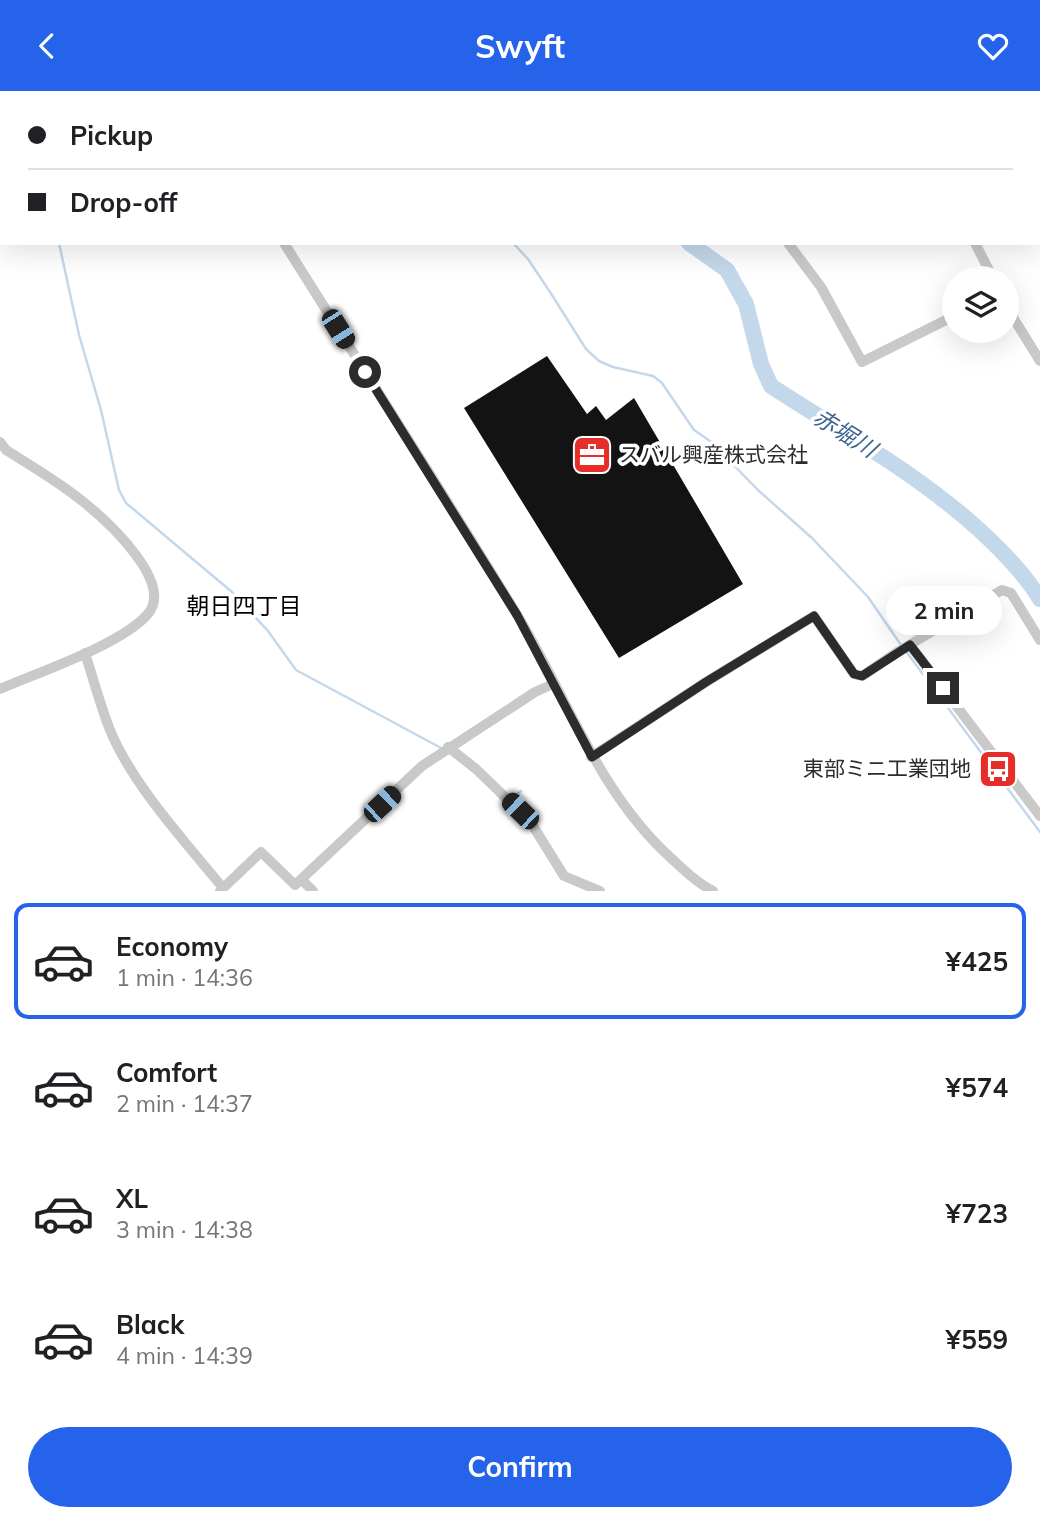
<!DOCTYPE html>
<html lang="en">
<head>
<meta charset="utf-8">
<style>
	:root { --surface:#fff; --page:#f2f2f2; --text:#202124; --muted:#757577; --line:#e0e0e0; --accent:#2563eb }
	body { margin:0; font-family:Mulish,"Noto Sans JP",sans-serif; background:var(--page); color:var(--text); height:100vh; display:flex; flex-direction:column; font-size:26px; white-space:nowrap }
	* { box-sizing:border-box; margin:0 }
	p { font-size:23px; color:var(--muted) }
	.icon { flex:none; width:38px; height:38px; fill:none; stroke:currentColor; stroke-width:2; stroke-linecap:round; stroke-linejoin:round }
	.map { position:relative; height:800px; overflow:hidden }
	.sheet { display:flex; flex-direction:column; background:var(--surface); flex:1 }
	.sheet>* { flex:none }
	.top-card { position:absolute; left:0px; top:0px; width:1041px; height:154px; box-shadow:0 7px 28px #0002; display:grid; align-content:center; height:154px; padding:0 28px; background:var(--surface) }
	.fabs { position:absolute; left:942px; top:175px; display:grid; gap:14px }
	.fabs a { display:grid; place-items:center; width:77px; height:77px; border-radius:50%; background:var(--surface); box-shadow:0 7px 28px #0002; font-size:35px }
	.end { position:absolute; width:32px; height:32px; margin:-16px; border:9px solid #2c2c2c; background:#fff; box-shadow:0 0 0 4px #fff }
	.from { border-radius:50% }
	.bubble { position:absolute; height:49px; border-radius:24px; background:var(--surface); box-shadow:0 7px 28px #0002; font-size:23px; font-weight:700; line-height:49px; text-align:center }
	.car { position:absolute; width:21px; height:42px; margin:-21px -10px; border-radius:9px; box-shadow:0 0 5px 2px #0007; background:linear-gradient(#222 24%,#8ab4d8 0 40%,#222 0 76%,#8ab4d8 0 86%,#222 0) }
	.top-card b { display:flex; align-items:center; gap:24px; height:66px; font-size:26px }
	.top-card b+b { border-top:2px solid var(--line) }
	.top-card i { width:18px; height:18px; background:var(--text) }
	ul { padding:12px 0 0; list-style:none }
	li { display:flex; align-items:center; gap:21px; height:116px; margin:0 14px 10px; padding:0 14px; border:4px solid transparent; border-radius:14px }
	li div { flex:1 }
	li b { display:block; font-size:26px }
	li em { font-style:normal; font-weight:700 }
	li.on { border-color:var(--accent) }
	li>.icon { width:63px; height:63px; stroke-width:1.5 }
	.primary-button { display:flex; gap:14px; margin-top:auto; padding:14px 28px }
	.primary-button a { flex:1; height:80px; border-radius:42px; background:var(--accent); color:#fff; font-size:28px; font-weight:700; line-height:80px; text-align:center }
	header { display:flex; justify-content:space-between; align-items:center; height:91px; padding:0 28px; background:var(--accent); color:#fff; font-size:32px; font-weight:700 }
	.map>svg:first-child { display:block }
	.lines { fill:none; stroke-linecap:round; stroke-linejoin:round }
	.stream { stroke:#c4d8eb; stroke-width:2.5 }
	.river { stroke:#c4d8eb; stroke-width:16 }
	.building { fill:#131313 }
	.minor { stroke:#c9c9c9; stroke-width:10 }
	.major { stroke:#a4a4a4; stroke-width:12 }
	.route { stroke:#2c2c2c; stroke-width:9 }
	.labels { text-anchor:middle; stroke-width:7; stroke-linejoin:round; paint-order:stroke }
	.poi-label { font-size:21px; fill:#2c2c2c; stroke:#fff; text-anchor:start }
	.water-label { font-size:23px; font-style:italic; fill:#3a658e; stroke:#fff }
	.neighbourhood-label { font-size:23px; fill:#000; stroke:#fff }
</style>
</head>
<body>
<header><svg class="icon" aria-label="back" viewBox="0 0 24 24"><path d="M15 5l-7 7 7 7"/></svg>Swyft<svg class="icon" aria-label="heart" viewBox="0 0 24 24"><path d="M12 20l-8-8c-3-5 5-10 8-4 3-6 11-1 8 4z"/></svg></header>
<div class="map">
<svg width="1040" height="800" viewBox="0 0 1040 800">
	<rect width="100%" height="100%" fill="#fff"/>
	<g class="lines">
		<g class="stream">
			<polyline points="403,0 405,2"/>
			<polyline points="0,52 2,54"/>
			<polyline points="59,152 79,244 101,319 119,399 126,412 232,501 268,540 296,579 443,658"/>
			<polyline points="513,152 528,168 550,201 586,258 599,270 613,276 653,285 662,292 694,339 710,350 759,400 812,447 868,506 901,554"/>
			<polyline points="905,559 1040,741"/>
			<polyline points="510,708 521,700"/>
		</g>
		<g class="river">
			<polyline points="557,0 558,2"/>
			<path d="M689,152l38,27 19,34 15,60 10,22c75,49 152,90 217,152 20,19 38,38 52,61"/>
		</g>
	</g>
	<polygon class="building" points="547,265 587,323 596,315 606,329 634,307 743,493 619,567 464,317"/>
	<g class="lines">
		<g class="minor">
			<polyline points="188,0 190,2"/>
			<polyline points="867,0 868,2"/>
			<polyline points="831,2 835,0"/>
			<path d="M284,152c77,123 156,245 232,370 51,83 81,178 155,245 13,12 26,25 42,33"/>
			<polyline points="788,152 821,196 862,271 954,225"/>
			<polyline points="975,152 993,187"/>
			<polyline points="1006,215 1040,270"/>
			<path d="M0,351l6,8c27,17 55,33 80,54 22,18 90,80 61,111 -27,30 -108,57 -147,74"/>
			<polyline points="910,554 1040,725"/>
			<path d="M85,562c8,25 15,52 25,77 22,54 76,113 113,158"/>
			<polyline points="448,656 476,678 530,730 564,785 600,800"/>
			<polyline points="591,666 706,591 814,525 854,583 862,585 899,560 1002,499 1011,502 1040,549"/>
			<polyline points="302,789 313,800"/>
			<polyline points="220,800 261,761 295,794 422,675 535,601 553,593"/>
		</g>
		<g class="major">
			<polyline points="33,2 36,0"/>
			<polyline points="0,20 2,19"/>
		</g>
	</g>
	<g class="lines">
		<polyline class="route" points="365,281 517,524 592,666 706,591 814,525 854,583 862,585 910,554 943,597"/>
	</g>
	<defs>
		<g id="office-square" transform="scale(2.0125)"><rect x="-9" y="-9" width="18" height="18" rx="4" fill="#e72d29" stroke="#fff"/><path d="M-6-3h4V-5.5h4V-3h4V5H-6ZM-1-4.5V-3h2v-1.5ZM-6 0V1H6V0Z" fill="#fff"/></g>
		<g id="bus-square" transform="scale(2.0125)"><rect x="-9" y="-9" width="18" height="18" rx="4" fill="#e72d29" stroke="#fff"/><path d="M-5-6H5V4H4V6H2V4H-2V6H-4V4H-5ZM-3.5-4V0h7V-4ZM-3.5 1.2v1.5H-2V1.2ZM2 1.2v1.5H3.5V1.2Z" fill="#fff"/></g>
	</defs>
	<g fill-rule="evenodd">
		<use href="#office-square" x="592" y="364"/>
		<use href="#bus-square" x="998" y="678"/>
	</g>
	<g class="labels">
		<g class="poi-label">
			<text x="619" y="371">スバル興産株式会社</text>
			<text x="971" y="685" text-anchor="end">東部ミニ工業団地</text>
		</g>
		<g class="water-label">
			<text transform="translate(845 342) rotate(32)" y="8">赤堀川</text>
		</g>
		<g class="neighbourhood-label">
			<text x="244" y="523">朝日四丁目</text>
		</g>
	</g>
</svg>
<div class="fabs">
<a><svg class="icon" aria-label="layers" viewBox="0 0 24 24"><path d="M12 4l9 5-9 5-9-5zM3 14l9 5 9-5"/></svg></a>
</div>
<i class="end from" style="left:365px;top:281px"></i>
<i class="end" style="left:943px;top:597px"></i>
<div class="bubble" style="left:886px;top:495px;width:116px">2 min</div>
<i class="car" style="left:338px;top:238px;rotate:148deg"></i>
<i class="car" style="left:382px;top:713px;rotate:47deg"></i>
<i class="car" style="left:520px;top:720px;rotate:314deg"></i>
<div class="top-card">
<b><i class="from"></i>Pickup</b>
<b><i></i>Drop-off</b>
</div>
</div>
<section class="sheet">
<ul>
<li class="on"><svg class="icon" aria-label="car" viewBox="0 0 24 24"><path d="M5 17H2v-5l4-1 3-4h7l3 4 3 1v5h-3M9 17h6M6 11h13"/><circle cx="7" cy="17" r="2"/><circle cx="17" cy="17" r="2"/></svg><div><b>Economy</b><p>1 min · 14:36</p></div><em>¥425</em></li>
<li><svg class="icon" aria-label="car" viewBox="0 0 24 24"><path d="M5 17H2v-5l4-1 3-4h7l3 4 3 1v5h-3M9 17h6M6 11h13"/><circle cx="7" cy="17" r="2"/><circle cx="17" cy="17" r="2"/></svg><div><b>Comfort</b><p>2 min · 14:37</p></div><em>¥574</em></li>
<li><svg class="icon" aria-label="car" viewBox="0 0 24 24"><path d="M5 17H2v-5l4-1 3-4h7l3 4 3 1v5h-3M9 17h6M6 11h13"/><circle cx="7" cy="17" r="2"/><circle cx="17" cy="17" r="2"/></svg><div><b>XL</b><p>3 min · 14:38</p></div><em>¥723</em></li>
<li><svg class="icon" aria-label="car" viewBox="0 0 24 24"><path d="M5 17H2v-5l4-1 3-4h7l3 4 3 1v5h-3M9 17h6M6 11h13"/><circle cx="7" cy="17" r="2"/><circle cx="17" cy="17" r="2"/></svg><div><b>Black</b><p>4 min · 14:39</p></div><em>¥559</em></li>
</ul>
<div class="primary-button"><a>Confirm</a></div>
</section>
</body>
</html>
